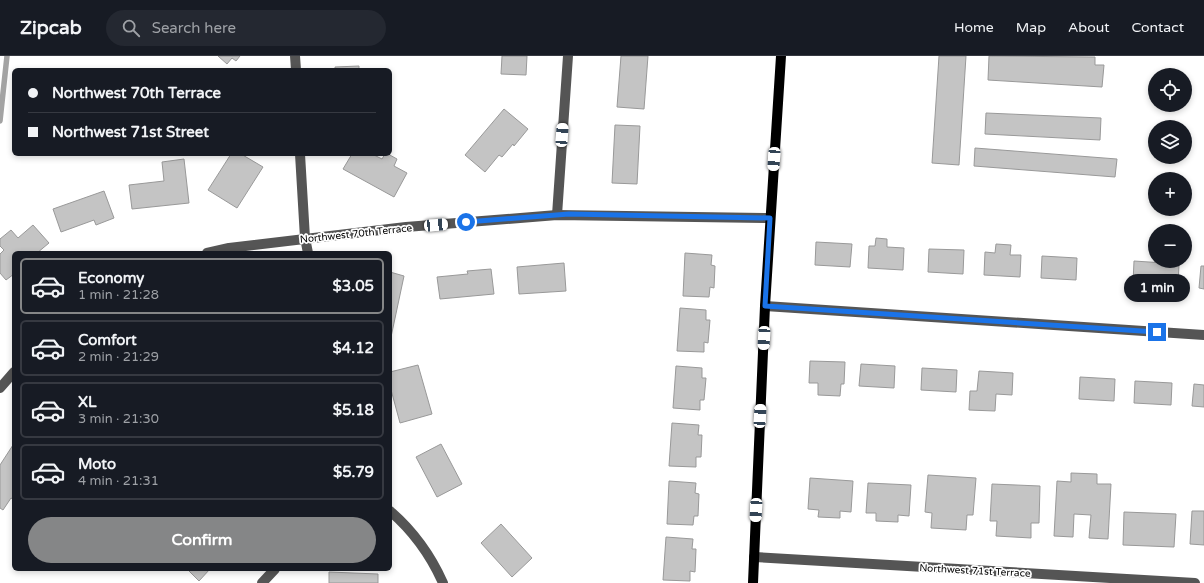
<!DOCTYPE html>
<html lang="en">
<head>
<meta charset="utf-8">
<style>
	:root { --surface:#171b24; --page:#242831; --text:#f1f3f6; --muted:#9ea1a6; --line:#363941; --accent:#858687 }
	body { margin:0; font-family:"Varela Round",sans-serif; background:var(--page); color:var(--text); height:100vh; display:flex; flex-direction:column; font-size:15px; white-space:nowrap }
	* { box-sizing:border-box; margin:0 }
	p { font-size:13px; color:var(--muted) }
	.icon { flex:none; width:22px; height:22px; fill:none; stroke:currentColor; stroke-width:2; stroke-linecap:round; stroke-linejoin:round }
	.map { position:relative; flex:1; overflow:hidden }
	.side { position:absolute; left:12px; top:195px; width:380px; height:320px; display:flex; flex-direction:column; background:var(--surface); border-radius:6px; box-shadow:0 2px 6px #0003 }
	.side>* { flex:none }
	.banner { position:absolute; left:12px; top:12px; width:380px; height:88px; border-radius:6px; box-shadow:0 2px 6px #0003; display:grid; align-content:center; height:88px; padding:0 16px; background:var(--surface) }
	.buttons { position:absolute; left:1148px; top:12px; display:grid; gap:8px }
	.buttons a { display:grid; place-items:center; width:44px; height:44px; border-radius:50%; background:var(--surface); box-shadow:0 2px 6px #0003; font-size:20px }
	.end { position:absolute; width:18px; height:18px; margin:-9px; border:5px solid #1a73e8; background:#fff; box-shadow:0 0 0 2px #fff }
	.from { border-radius:50% }
	.bubble { position:absolute; height:28px; border-radius:14px; background:var(--surface); box-shadow:0 2px 6px #0003; font-size:13px; font-weight:700; line-height:28px; text-align:center }
	.car { position:absolute; width:12px; height:24px; margin:-12px -6px; border-radius:5px; box-shadow:0 0 3px 1px #0007; background:linear-gradient(#fff 24%,#345 0 40%,#fff 0 76%,#345 0 86%,#fff 0) }
	.banner b { display:flex; align-items:center; gap:14px; height:38px; font-size:15px }
	.banner b+b { border-top:1px solid var(--line) }
	.banner i { width:10px; height:10px; background:var(--text) }
	ul { padding:7px 0 0; list-style:none }
	li { display:flex; align-items:center; gap:12px; height:56px; margin:0 8px 6px; padding:0 8px; border:2px solid var(--line); border-radius:6px }
	li div { flex:1 }
	li b { display:block; font-size:15px }
	li em { font-style:normal; font-weight:700 }
	li.active { border-color:var(--accent) }
	li>.icon { width:36px; height:36px; stroke-width:1.5 }
	.primary-button { display:flex; gap:8px; margin-top:auto; padding:8px 16px }
	.primary-button a { flex:1; height:46px; border-radius:24px; background:var(--accent); color:#fff; font-size:16px; font-weight:700; line-height:46px; text-align:center }
	header { display:flex; align-items:center; gap:24px; box-sizing:border-box; height:56px; padding:0 20px; background:var(--surface); border-bottom:1px solid var(--line) }
	header strong { font-size:19px }
	nav { display:flex; gap:22px; margin-inline-start:auto; font-size:14px }
	.search { width:280px; height:36px; background:var(--page); display:flex; align-items:center; gap:10px; box-sizing:border-box; padding:0 14px; border-radius:22px; color:var(--muted); font-size:15px }
	.map>svg:first-child { display:block }
	.lines { fill:none; stroke-linecap:round; stroke-linejoin:round }
	.stream { stroke:#a3a3a3; stroke-width:5.5 }
	.building { fill:#c4c4c4; stroke:#999 }
	.minor { stroke:#555; stroke-width:10 }
	.major { stroke:#000; stroke-width:10 }
	.route { stroke:#1a73e8; stroke-width:5 }
	.labels { text-anchor:middle; stroke-width:3.5; stroke-linejoin:round; paint-order:stroke }
	.street-label { font-size:10px; fill:#000; stroke:#fff }
</style>
</head>
<body>
<header>
<strong>Zipcab</strong>
<div class="search"><svg class="icon" aria-label="search" viewBox="0 0 24 24"><circle cx="10" cy="10" r="6"/><path d="M15 15l6 6"/></svg>Search here</div>
<nav><a>Home</a><a>Map</a><a>About</a><a>Contact</a></nav>
</header>
<div class="map">
<svg width="1204" height="527" viewBox="0 0 1204 527">
	<rect width="100%" height="100%" fill="#fff"/>
	<g class="lines">
		<polyline class="stream" points="0,65 7,0"/>
	</g>
	<g class="building">
		<polygon points="218,0 240,0 236,5 232,2 227,8"/>
		<polygon points="502,0 527,0 526,19 501,18"/>
		<polygon points="621,0 648,0 644,53 617,51"/>
		<polygon points="939,0 966,0 959,109 932,107"/>
		<polygon points="989,0 1095,1 1095,9 1104,9 1102,31 988,24"/>
		<polygon points="359,10 359,14 335,14 335,11"/>
		<polygon points="504,53 528,73 514,90 513,88 502,101 499,99 485,116 465,99"/>
		<polygon points="986,57 1101,62 1100,84 985,78"/>
		<polygon points="615,69 640,70 637,128 612,127"/>
		<polygon points="975,92 1117,103 1115,121 974,110"/>
		<polygon points="231,98 241,98 263,111 237,152 208,134"/>
		<polygon points="352,98 372,98 382,103 385,98 388,98 397,103 394,110 407,117 394,141 343,113"/>
		<polygon points="184,103 189,147 132,153 129,129 164,125 162,106"/>
		<polygon points="104,135 114,162 96,169 94,164 61,176 53,153"/>
		<polygon points="33,169 49,187 37,197 14,197 14,218 6,224 0,217 0,198 4,194 0,190 0,183 11,174 18,182"/>
		<polygon points="876,182 887,183 887,191 904,192 903,214 868,212 869,190 875,190"/>
		<polygon points="816,186 852,188 850,211 815,209"/>
		<polygon points="996,188 1011,189 1010,199 1021,199 1020,221 984,219 985,196 995,197"/>
		<polygon points="929,193 964,194 963,218 928,216"/>
		<polygon points="685,197 712,199 711,209 715,210 714,232 710,231 709,241 683,240"/>
		<polygon points="1042,200 1077,202 1076,224 1041,222"/>
		<polygon points="1134,205 1179,208 1178,230 1133,227"/>
		<polygon points="564,207 566,235 519,238 517,211"/>
		<polygon points="1201,210 1204,210 1204,233 1199,232"/>
		<polygon points="491,213 494,238 440,243 437,221 468,218 467,215"/>
		<polygon points="390,216 404,220 391,281 390,281"/>
		<polygon points="680,252 706,254 706,264 710,264 708,287 704,286 704,296 677,295"/>
		<polygon points="810,305 845,306 844,328 841,328 840,340 818,339 818,327 809,327"/>
		<polygon points="861,308 895,310 894,332 859,330"/>
		<polygon points="418,309 432,358 400,367 390,330 390,316"/>
		<polygon points="676,310 702,312 702,322 706,322 704,344 700,344 700,354 673,352"/>
		<polygon points="922,312 957,314 956,336 921,334"/>
		<polygon points="979,315 1013,317 1012,339 996,338 995,355 969,354 970,335 977,335"/>
		<polygon points="1080,321 1115,323 1114,345 1079,343"/>
		<polygon points="1135,325 1172,327 1171,349 1134,347"/>
		<polygon points="1194,328 1204,329 1204,351 1192,350"/>
		<polygon points="672,367 699,369 698,379 702,379 701,401 696,401 696,411 669,410"/>
		<polygon points="441,388 462,428 437,441 416,401"/>
		<polygon points="13,389 14,444 11,442 3,454 0,452 0,409"/>
		<polygon points="1071,417 1097,418 1097,428 1111,428 1108,483 1089,482 1091,459 1074,458 1073,481 1054,480 1057,425 1071,426"/>
		<polygon points="928,419 976,422 973,459 967,459 966,474 931,472 932,457 925,456"/>
		<polygon points="810,422 853,425 851,456 840,455 840,462 818,461 819,454 808,453"/>
		<polygon points="669,425 696,427 695,437 699,438 698,460 694,460 693,469 667,468"/>
		<polygon points="868,427 911,429 909,460 898,459 898,466 876,465 876,457 866,457"/>
		<polygon points="992,428 1040,430 1039,467 1031,467 1031,482 996,480 997,465 990,465"/>
		<polygon points="1192,455 1204,455 1204,489 1190,488"/>
		<polygon points="1124,456 1176,458 1174,491 1123,489"/>
		<polygon points="501,468 532,502 512,521 481,487"/>
		<polygon points="666,481 693,483 692,493 696,493 695,516 690,515 690,525 663,524"/>
		<polygon points="187,513 210,513 199,525"/>
		<polygon points="329,516 378,518 378,527 329,527"/>
	</g>
	<g class="lines">
		<g class="minor">
			<polyline points="295,0 296,14"/>
			<polyline points="300,98 305,182 308,197"/>
			<polyline points="557,159 568,0"/>
			<polyline points="207,197 229,192 406,171 557,159 770,162"/>
			<polyline points="765,250 1204,279"/>
			<polyline points="0,332 14,316"/>
			<path d="M390,455c22,19 41,45 53,72"/>
			<polyline points="754,501 1195,527"/>
			<polyline points="262,527 275,513"/>
		</g>
		<polyline class="major" points="753,527 765,250 781,0"/>
	</g>
	<g class="lines">
		<polyline class="route" points="466,166 569,158 770,162 765,250 1157,276"/>
	</g>
	<g class="labels">
		<g class="street-label">
			<text transform="translate(356 177) rotate(-6)" y="4">Northwest 70th Terrace</text>
			<text transform="translate(975 514) rotate(3)" y="4">Northwest 71st Terrace</text>
		</g>
	</g>
</svg>
<div class="buttons">
<a><svg class="icon" aria-label="locate" viewBox="0 0 24 24"><circle cx="12" cy="12" r="6"/><path d="M12 2v4M12 18v4M2 12h4M18 12h4"/></svg></a>
<a><svg class="icon" aria-label="layers" viewBox="0 0 24 24"><path d="M12 4l9 5-9 5-9-5zM3 14l9 5 9-5"/></svg></a>
<a>+</a>
<a>−</a>
</div>
<i class="end from" style="left:466px;top:166px"></i>
<i class="end" style="left:1157px;top:276px"></i>
<div class="bubble" style="left:1124px;top:218px;width:66px">1 min</div>
<i class="car" style="left:562px;top:79px;rotate:4deg"></i>
<i class="car" style="left:774px;top:103px;rotate:184deg"></i>
<i class="car" style="left:436px;top:169px;rotate:85deg"></i>
<i class="car" style="left:764px;top:282px;rotate:183deg"></i>
<i class="car" style="left:760px;top:360px;rotate:3deg"></i>
<i class="car" style="left:756px;top:454px;rotate:183deg"></i>
<div class="banner">
<b><i class="from"></i>Northwest 70th Terrace</b>
<b><i></i>Northwest 71st Street</b>
</div>
<section class="side">
<ul>
<li class="active"><svg class="icon" aria-label="car" viewBox="0 0 24 24"><path d="M5 17H2v-5l4-1 3-4h7l3 4 3 1v5h-3M9 17h6M6 11h13"/><circle cx="7" cy="17" r="2"/><circle cx="17" cy="17" r="2"/></svg><div><b>Economy</b><p>1 min · 21:28</p></div><em>$3.05</em></li>
<li><svg class="icon" aria-label="car" viewBox="0 0 24 24"><path d="M5 17H2v-5l4-1 3-4h7l3 4 3 1v5h-3M9 17h6M6 11h13"/><circle cx="7" cy="17" r="2"/><circle cx="17" cy="17" r="2"/></svg><div><b>Comfort</b><p>2 min · 21:29</p></div><em>$4.12</em></li>
<li><svg class="icon" aria-label="car" viewBox="0 0 24 24"><path d="M5 17H2v-5l4-1 3-4h7l3 4 3 1v5h-3M9 17h6M6 11h13"/><circle cx="7" cy="17" r="2"/><circle cx="17" cy="17" r="2"/></svg><div><b>XL</b><p>3 min · 21:30</p></div><em>$5.18</em></li>
<li><svg class="icon" aria-label="car" viewBox="0 0 24 24"><path d="M5 17H2v-5l4-1 3-4h7l3 4 3 1v5h-3M9 17h6M6 11h13"/><circle cx="7" cy="17" r="2"/><circle cx="17" cy="17" r="2"/></svg><div><b>Moto</b><p>4 min · 21:31</p></div><em>$5.79</em></li>
</ul>
<div class="primary-button"><a>Confirm</a></div>
</section>
</div>
</body>
</html>
